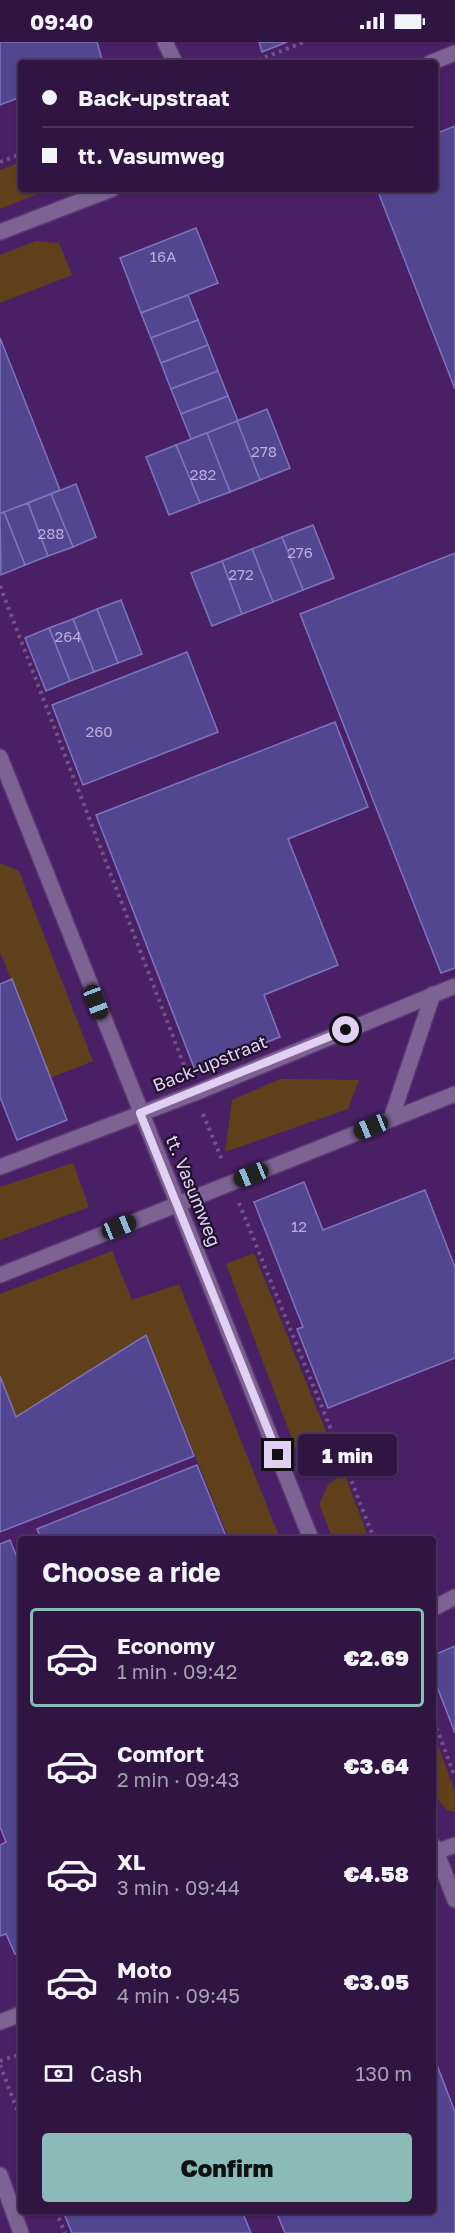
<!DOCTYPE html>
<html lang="en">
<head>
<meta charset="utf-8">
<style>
	:root { --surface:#301543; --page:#381e4a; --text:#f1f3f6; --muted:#a89fb2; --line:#4b345c; --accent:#8bbbb9 }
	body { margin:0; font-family:"Golos Text",sans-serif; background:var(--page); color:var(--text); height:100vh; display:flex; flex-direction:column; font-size:22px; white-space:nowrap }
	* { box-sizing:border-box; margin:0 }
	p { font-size:20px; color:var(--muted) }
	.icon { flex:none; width:33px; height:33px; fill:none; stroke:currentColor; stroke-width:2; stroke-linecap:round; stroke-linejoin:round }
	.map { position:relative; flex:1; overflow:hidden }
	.details { position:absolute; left:18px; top:1494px; width:418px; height:678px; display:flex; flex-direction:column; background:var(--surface); border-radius:6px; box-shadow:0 2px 4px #0004,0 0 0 2px var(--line) }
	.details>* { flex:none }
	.top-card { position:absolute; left:18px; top:18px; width:420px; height:132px; border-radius:6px; box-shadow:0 2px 4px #0004,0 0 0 2px var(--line); display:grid; align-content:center; height:132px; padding:0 24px; background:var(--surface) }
	.end { position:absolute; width:27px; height:27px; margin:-14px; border:8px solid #e2cff4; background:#111; box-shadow:0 0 0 3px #111 }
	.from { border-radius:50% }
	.bubble { position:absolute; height:42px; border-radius:6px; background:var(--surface); box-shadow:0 2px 4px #0004,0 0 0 2px var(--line); font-size:20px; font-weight:800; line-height:42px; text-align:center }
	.car { position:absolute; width:18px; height:36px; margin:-18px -9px; border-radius:8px; box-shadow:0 0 4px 2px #0007; background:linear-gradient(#222 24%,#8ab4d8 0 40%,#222 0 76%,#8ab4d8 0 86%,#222 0) }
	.top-card b { display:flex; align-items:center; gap:21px; height:57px; font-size:22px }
	.top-card b+b { border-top:2px solid var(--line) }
	.top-card i { width:15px; height:15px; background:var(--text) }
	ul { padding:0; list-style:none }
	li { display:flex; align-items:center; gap:18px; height:99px; margin:0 12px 9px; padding:0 12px; border:3px solid transparent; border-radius:6px }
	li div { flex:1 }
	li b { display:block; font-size:22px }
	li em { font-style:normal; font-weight:800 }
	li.current { border-color:var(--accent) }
	li>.icon { width:54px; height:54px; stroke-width:1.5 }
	h2 { padding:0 24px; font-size:27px; line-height:72px }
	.pay { display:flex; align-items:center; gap:15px; height:66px; padding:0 24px; font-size:22px }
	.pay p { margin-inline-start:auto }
	.button { display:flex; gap:12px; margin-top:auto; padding:12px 24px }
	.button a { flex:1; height:69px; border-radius:6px; background:var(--accent); color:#111; font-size:24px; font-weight:800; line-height:69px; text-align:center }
	.status { display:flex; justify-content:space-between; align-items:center; height:42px; padding:0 30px; background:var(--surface); direction:ltr }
	.status svg { height:16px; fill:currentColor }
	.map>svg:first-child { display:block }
	.built { fill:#492065; fill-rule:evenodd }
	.green { fill:#60401a }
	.building { fill:#534691; stroke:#7e75bd; stroke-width:1.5 }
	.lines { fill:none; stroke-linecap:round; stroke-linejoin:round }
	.minor-casing { stroke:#5a3972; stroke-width:18 }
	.path { stroke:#725388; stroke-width:4; stroke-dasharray:3 4.5; stroke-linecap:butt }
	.minor { stroke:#7d6394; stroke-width:15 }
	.route { stroke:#e2cff4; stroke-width:8 }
	.labels { text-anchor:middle; stroke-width:4.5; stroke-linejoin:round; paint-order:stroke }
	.number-label { font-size:15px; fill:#beaddb }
	.street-label { font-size:18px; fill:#e2cff4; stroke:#20102b }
</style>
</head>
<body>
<div class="status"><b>09:40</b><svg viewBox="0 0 49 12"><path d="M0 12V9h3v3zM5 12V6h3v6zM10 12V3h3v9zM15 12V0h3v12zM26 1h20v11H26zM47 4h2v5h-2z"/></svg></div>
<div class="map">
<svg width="455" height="2191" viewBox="0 0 455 2191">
	<rect width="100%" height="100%" fill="#401c59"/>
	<path class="built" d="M0,0h455v2191h-455zM21,21h414v126h-414zM21,1497h413v672h-413z"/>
	<g class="green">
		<polygon points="21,120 21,147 50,147 0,167 0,128"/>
		<polygon points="36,199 59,201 72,233 0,261 0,213"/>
		<polygon points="0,821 19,829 93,1019 50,1036 0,910"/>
		<polygon points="280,1037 359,1038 348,1067 225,1110 232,1058"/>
		<polygon points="73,1121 89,1165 0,1198 0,1145"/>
		<polygon points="112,1209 132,1258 179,1242 280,1497 229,1497 146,1293 16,1375 0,1333 0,1252"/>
		<polygon points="254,1211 335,1412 311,1417 295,1405 226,1222"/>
		<polygon points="344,1430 369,1497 333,1497 319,1462 328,1443"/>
		<polygon points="434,1693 455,1750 455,1770 447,1768 434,1753"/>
	</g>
	<g class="building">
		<polygon points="0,0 97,0 103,21 21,21 21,55 0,63"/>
		<polygon points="259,0 287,0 262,10"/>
		<polygon points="455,84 455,347 377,147 435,147 435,92"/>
		<polygon points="196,186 218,241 141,271 120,216"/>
		<polygon points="188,253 198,278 151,296 141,271"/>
		<polygon points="198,278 208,303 161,321 151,296"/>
		<polygon points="0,296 60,448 0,472"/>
		<polygon points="208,303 218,329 171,347 161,321"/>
		<polygon points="218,329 228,354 181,372 171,347"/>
		<polygon points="228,354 238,379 191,397 181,372"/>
		<polygon points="267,367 290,426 260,438 237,379"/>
		<polygon points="237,379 260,438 230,450 207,391"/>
		<polygon points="207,391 230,450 200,461 176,403"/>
		<polygon points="176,403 200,461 169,473 146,415"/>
		<polygon points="76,442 96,495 73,505 51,452"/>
		<polygon points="51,452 73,505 48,514 28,461"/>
		<polygon points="28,461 48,514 25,523 4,470"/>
		<polygon points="4,470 25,523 1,533 0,472"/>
		<polygon points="313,483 334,536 303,548 282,495"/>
		<polygon points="282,495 303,548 273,560 252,507"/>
		<polygon points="252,507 273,560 242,572 222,519"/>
		<polygon points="455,511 455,926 441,931 300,572"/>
		<polygon points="222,519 242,572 212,584 191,531"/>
		<polygon points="121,558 142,612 118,621 97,567"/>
		<polygon points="97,567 118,621 94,630 73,577"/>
		<polygon points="73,577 94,630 70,639 49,586"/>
		<polygon points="49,586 70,639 46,649 25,596"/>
		<polygon points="187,610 218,690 83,743 52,663"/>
		<polygon points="335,680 368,765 288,797 338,923 264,953 280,995 195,1028 96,773"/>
		<polygon points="12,937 67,1078 17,1098 0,1055 0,942"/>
		<polygon points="304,1140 323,1188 425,1148 455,1225 455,1316 328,1366 297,1287 303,1285 254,1160"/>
		<polygon points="146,1293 194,1414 0,1490 0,1334 16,1375"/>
		<polygon points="197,1423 227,1497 41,1497 37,1487"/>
		<polygon points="10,1498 21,1525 21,1910 15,1912 6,1892 0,1894 0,1803 6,1800 0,1785 0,1502"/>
		<polygon points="455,1604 455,1691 434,1637 434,1613"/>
		<polygon points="434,2015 455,2070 455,2191 285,2191 276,2169 434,2169"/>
		<polygon points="63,2169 242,2169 251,2191 72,2191"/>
	</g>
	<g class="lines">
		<g class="minor-casing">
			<g id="minor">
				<polyline points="165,0 175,21"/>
				<polyline points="430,21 455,11"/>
				<polyline points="0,190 112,147"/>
				<path d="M0,715c103,261 208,521 311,782"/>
				<polyline points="391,1077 433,952"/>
				<polyline points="0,1125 195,1051 455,944"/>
				<polyline points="0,1233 455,1052"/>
				<polyline points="434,1566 455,1555"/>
				<polyline points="434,1804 455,1858"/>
				<polyline points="434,1811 455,1803"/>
				<polyline points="0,1980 21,1972"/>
				<polyline points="0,2133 21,2191"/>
			</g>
		</g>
		<g class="path">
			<polyline points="251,21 304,0"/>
			<polyline points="0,120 21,112"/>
			<polyline points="0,544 187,1031"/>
			<polyline points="203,1072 223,1120"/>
			<polyline points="239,1161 343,1417 374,1497"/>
			<polyline points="434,1679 455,1735"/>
			<polyline points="0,2019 21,2012"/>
			<polyline points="0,2023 21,2078"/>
			<polyline points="56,2169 65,2191"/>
		</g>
		<use href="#minor" class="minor"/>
	</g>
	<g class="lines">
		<polyline class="route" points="278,1413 140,1071 346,988"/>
	</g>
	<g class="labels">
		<g class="number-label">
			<text x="163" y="220">16A</text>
			<text x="264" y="415">278</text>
			<text x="203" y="438">282</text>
			<text x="51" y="497">288</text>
			<text x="300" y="516">276</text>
			<text x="241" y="538">272</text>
			<text x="68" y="600">264</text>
			<text x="99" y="695">260</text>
			<text x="299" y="1190">12</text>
		</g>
		<g class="street-label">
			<text transform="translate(210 1022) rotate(-22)" y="6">Back-upstraat</text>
			<text transform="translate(193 1149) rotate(68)" y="6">tt. Vasumweg</text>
		</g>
	</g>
</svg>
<i class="end from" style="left:346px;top:988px"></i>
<i class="end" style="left:278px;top:1413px"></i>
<div class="bubble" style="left:298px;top:1392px;width:99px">1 min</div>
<i class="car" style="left:96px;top:960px;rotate:159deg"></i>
<i class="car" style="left:371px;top:1085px;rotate:248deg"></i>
<i class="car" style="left:251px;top:1133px;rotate:248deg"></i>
<i class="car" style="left:119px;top:1185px;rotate:68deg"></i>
<div class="top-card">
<b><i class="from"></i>Back-upstraat</b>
<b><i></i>tt. Vasumweg</b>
</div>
<section class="details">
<h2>Choose a ride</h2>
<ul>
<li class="current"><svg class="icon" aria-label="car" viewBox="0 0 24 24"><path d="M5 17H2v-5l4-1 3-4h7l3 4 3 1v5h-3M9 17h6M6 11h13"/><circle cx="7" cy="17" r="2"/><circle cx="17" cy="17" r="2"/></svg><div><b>Economy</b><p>1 min · 09:42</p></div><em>€2.69</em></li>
<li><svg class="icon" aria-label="car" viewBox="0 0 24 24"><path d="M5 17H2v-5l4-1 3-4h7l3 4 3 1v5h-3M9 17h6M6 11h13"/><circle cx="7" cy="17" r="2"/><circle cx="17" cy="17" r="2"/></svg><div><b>Comfort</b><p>2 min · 09:43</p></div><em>€3.64</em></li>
<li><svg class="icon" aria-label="car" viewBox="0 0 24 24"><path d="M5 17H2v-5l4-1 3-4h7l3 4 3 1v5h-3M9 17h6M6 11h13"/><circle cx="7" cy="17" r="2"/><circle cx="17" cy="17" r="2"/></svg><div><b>XL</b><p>3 min · 09:44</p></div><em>€4.58</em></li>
<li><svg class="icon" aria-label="car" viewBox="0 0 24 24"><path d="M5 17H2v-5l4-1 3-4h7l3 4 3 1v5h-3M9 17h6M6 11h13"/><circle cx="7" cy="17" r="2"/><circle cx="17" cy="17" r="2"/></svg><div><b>Moto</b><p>4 min · 09:45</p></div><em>€3.05</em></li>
</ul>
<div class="pay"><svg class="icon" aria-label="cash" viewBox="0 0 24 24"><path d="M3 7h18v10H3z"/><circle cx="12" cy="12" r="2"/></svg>Cash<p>130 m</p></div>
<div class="button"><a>Confirm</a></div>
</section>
</div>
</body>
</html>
